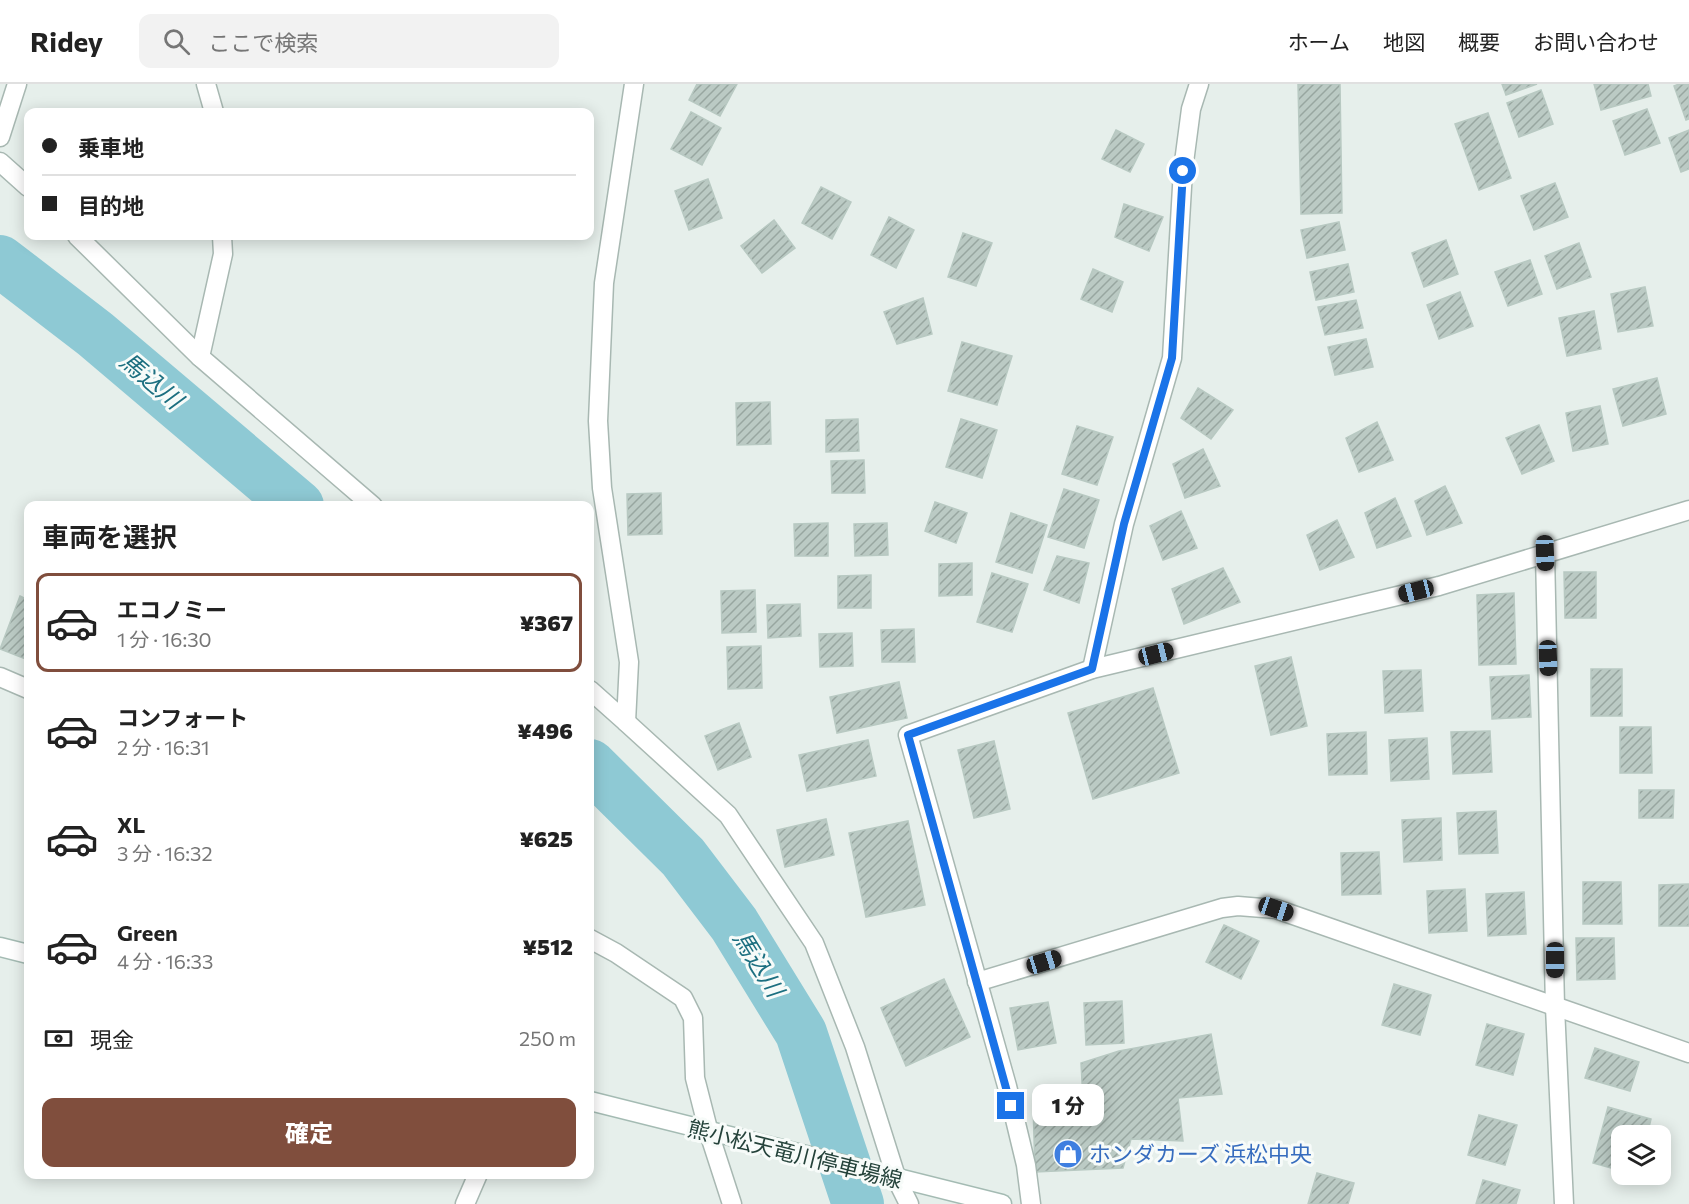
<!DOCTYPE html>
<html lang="ja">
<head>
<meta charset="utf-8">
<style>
	:root { --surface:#fff; --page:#f2f2f2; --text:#222; --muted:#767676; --line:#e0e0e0; --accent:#804e3d }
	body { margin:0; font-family:Commissioner,"Noto Sans JP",sans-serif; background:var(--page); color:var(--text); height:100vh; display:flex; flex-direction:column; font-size:22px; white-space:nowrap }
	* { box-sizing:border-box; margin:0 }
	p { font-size:20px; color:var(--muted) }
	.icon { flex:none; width:33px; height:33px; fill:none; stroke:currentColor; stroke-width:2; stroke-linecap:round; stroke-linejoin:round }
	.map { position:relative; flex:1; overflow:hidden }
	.details { position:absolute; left:24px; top:417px; width:570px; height:678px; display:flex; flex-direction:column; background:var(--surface); border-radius:12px; box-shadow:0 3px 15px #0003 }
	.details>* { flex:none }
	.hud { position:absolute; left:24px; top:24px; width:570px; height:132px; border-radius:12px; box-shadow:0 3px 15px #0003; display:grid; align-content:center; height:132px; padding:0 18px; background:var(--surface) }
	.fabs { position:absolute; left:1611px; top:1041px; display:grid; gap:12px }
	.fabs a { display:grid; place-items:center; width:60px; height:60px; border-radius:12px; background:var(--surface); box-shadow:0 3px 15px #0003; font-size:30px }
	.end { position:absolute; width:27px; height:27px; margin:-14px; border:8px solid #1a73e8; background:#fff; box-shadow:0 0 0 3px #fff }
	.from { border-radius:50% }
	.bubble { position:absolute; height:42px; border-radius:12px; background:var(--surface); box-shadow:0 3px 15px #0003; font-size:20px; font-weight:800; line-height:42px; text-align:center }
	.car { position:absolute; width:18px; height:36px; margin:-18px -9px; border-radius:8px; box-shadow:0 0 4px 2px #0007; background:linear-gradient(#222 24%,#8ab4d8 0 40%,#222 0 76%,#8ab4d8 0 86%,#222 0) }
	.hud b { display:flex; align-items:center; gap:21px; height:57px; font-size:22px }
	.hud b+b { border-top:2px solid var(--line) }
	.hud i { width:15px; height:15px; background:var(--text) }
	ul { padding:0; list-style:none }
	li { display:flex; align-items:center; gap:18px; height:99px; margin:0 12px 9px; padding:0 6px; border:3px solid transparent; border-radius:12px }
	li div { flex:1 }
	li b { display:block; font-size:22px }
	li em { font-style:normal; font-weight:800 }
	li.selected { border-color:var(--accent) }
	li>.icon { width:54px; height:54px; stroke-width:1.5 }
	h2 { padding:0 18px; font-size:27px; line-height:72px }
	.pay { display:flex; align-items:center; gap:15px; height:66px; padding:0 18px; font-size:22px }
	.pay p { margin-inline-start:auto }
	.action { display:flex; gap:12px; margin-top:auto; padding:12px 18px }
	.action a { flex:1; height:69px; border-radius:12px; background:var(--accent); color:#fff; font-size:24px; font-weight:800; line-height:69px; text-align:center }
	header { display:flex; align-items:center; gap:36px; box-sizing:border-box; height:84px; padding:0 30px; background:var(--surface); border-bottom:2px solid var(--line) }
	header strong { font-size:28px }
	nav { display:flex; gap:33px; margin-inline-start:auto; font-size:21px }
	.search { width:420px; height:54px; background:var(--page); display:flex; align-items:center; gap:15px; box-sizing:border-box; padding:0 21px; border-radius:12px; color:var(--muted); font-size:22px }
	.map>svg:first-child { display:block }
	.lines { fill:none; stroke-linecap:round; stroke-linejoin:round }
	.river { stroke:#8ec9d4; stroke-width:52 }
	.building { fill:url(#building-hatch); stroke:#b8c9c2; stroke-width:1.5 }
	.minor-casing { stroke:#a8b8b2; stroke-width:21 }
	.tertiary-casing { stroke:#a8b8b2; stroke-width:21 }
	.secondary-casing { stroke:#a4bbb3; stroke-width:21 }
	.minor { stroke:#fff; stroke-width:18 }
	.tertiary { stroke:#fff; stroke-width:18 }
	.secondary { stroke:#fff; stroke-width:18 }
	.route { stroke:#1a73e8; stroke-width:8 }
	.labels { text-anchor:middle; stroke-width:6; stroke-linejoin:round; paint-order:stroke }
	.street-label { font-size:22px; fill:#24423a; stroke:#f7fbf9 }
	.shop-label { font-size:22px; fill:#366cbe; stroke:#f7fbf9; text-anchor:start }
	.water-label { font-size:24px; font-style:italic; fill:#1c6f80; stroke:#f7fbf9 }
</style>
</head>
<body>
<header>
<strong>Ridey</strong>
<div class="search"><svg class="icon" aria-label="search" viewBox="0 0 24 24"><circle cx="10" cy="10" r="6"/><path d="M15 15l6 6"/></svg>ここで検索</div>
<nav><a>ホーム</a><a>地図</a><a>概要</a><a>お問い合わせ</a></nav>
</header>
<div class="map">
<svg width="1689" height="1120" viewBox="0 0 1689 1120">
	<defs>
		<pattern id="building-hatch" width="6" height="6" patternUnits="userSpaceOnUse" patternTransform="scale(1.5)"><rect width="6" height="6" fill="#bbcac4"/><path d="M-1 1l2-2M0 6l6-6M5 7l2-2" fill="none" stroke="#98a6a0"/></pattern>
	</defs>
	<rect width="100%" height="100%" fill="#e6efeb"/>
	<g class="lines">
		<g class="river">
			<polyline points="0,177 95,250 298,422"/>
			<polyline points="590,681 683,773 734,840 801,949 858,1120"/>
		</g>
	</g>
	<g class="building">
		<polygon points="697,0 737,0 720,32 689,16"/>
		<polygon points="1298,0 1340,0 1342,129 1301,130"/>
		<polygon points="1502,0 1537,0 1506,11"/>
		<polygon points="1594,0 1648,0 1651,12 1601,26"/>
		<polygon points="1679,0 1689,0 1689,35 1686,36 1674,2"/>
		<polygon points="1541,6 1553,40 1519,53 1507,19"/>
		<polygon points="1647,25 1660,59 1625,71 1613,37"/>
		<polygon points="691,28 721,44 702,81 671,65"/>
		<polygon points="1488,29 1511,94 1479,106 1455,40"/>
		<polygon points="1116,46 1144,60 1130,88 1102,75"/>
		<polygon points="1689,46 1689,85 1681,88 1669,54"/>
		<polygon points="708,95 722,134 689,146 675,107"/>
		<polygon points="1555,99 1568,133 1534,146 1521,112"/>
		<polygon points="821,103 851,118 832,155 802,139"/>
		<polygon points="1124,120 1163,133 1149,167 1115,153"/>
		<polygon points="889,133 914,146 896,184 871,171"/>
		<polygon points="774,136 795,164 762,189 741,162"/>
		<polygon points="1339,138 1345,166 1307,174 1301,146"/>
		<polygon points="963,149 992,159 976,202 948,193"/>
		<polygon points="1446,156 1458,190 1424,203 1412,169"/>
		<polygon points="1579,159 1591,193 1557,205 1545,172"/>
		<polygon points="1530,176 1542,210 1508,222 1495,188"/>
		<polygon points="1348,180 1354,208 1316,216 1310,188"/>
		<polygon points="1093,185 1123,198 1112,228 1081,215"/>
		<polygon points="1645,203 1653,242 1618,248 1611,210"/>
		<polygon points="1460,208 1473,242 1439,255 1427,221"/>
		<polygon points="923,214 932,250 897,260 884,228"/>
		<polygon points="1356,216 1363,244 1325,251 1318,223"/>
		<polygon points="1594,227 1601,265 1567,272 1559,234"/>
		<polygon points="1366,255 1373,283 1335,291 1328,263"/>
		<polygon points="962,258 1012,272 997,321 948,307"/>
		<polygon points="1657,294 1666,330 1623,342 1613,305"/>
		<polygon points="1198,304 1233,326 1211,355 1181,334"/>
		<polygon points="770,318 771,360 737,361 736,319"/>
		<polygon points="1600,322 1608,360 1573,367 1566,329"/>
		<polygon points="858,335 859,367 826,368 826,336"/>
		<polygon points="961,335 997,346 982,394 946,383"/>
		<polygon points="1377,338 1393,376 1359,388 1346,354"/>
		<polygon points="1539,341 1554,377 1522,390 1506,354"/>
		<polygon points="1077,342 1113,353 1097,401 1062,390"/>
		<polygon points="1203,365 1220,402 1185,414 1173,380"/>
		<polygon points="864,376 865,409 832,409 831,377"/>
		<polygon points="1445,402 1462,439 1427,451 1415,417"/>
		<polygon points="1064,405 1099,416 1084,464 1048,453"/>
		<polygon points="661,409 662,450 628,451 627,410"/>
		<polygon points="1395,414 1411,452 1377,464 1365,429"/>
		<polygon points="935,418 967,429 956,459 925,447"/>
		<polygon points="1181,427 1197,464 1163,476 1150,442"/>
		<polygon points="1011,429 1047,441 1032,489 996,478"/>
		<polygon points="1337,436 1354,473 1320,486 1307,451"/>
		<polygon points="828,439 828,472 795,472 794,440"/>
		<polygon points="887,439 888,471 855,472 854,440"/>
		<polygon points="1057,472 1089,479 1079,519 1044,506"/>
		<polygon points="972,479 972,511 939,512 939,480"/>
		<polygon points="1223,484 1240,518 1184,540 1172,505"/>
		<polygon points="1564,488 1596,488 1596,534 1565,534"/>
		<polygon points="992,489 1028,500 1012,548 977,538"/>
		<polygon points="871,491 871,524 838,524 838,492"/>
		<polygon points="755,506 756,548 722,549 721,507"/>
		<polygon points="1514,509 1516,580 1479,581 1477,511"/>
		<polygon points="20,512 28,516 28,576 0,565"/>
		<polygon points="800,520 801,552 768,554 767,521"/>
		<polygon points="914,545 915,578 882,578 881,546"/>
		<polygon points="852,549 853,582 820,583 819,550"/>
		<polygon points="761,562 762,604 728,605 727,563"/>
		<polygon points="1291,573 1307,642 1271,651 1255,582"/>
		<rect x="1591" y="585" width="31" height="47"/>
		<polygon points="1421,586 1423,627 1385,629 1383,587"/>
		<polygon points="1529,591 1531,633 1492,635 1490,593"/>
		<polygon points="899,598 907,634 837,649 830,613"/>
		<polygon points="1153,604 1179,689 1093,715 1068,629"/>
		<polygon points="739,639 751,673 718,686 705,652"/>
		<polygon points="1620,643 1651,643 1652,689 1620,689"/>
		<polygon points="1490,647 1492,688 1453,690 1451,648"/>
		<polygon points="1366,648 1367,690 1329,691 1327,650"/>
		<polygon points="1427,654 1429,695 1391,697 1389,656"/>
		<polygon points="868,656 876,692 807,707 799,671"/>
		<polygon points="994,657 1010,725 974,734 958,666"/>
		<polygon points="1639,706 1674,706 1673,734 1639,734"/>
		<polygon points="1496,727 1498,769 1459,770 1457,729"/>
		<polygon points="1441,734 1442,776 1404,778 1402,736"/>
		<polygon points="826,735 834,771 785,783 777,746"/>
		<polygon points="908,737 925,821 866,833 849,749"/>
		<polygon points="1379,768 1381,810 1342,811 1341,769"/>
		<polygon points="1583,798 1621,798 1622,840 1583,840"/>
		<polygon points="1689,800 1689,842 1659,842 1659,801"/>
		<polygon points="1465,805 1467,847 1429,849 1427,807"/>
		<polygon points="1524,808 1526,850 1488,852 1486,810"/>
		<polygon points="1224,841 1259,857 1241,895 1206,878"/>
		<polygon points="1576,854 1614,854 1615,895 1577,896"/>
		<polygon points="944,895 970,953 906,982 881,924"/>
		<polygon points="1394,900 1431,911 1420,951 1382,941"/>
		<polygon points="1122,917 1124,959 1086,961 1084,919"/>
		<polygon points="1048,918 1056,959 1018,966 1010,924"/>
		<polygon points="1487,940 1524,950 1513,991 1476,981"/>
		<polygon points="1211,950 1222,1010 1178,1014 1183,1057 1131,1055 1123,1084 1035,1088 1033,1018 1083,1016 1081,979 1119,967"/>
		<polygon points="1595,964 1639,978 1630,1007 1585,994"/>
		<polygon points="1608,1023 1651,1035 1647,1052 1622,1052 1622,1087 1593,1079"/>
		<polygon points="1479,1031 1517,1041 1505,1081 1468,1071"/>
		<polygon points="1317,1089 1354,1099 1348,1120 1308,1120"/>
		<polygon points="1483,1096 1520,1106 1516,1120 1476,1120"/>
	</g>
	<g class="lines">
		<g class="minor-casing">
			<g id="minor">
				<polyline points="206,0 214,28"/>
				<polyline points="0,78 28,103"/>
				<polyline points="77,152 200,273"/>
				<polyline points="222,152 223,170 200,273 373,422"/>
				<polyline points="1545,469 1555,923 1564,1120"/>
				<polyline points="1092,585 1124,440 1172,274 1183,86 1191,25 1199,0"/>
				<polyline points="0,593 28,605"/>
				<polyline points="590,606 626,638 629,578 602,404 598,337 604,199 634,0"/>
				<polyline points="626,638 728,731 814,859 855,963 897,1096 909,1120"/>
				<polyline points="590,855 616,869 683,914 693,934 695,994 709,1049 732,1120"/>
				<polyline points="977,898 1222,824 1238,822 1276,825 1689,969"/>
				<polyline points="465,1120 478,1090"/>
				<polyline points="1031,1120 1026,1081 1007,1002 908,651 1092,585 1439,502 1689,426"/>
			</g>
		</g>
		<g class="tertiary-casing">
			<polyline id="tertiary" points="0,53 17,0"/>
		</g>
		<g class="secondary-casing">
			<g id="secondary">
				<polyline points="0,863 28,870"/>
				<polyline points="590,1017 1002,1120"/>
			</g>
		</g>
		<use href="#minor" class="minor"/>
		<use href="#tertiary" class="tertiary"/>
		<use href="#secondary" class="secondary"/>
	</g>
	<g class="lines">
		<polyline class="route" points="1011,1022 908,651 1092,585 1124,440 1172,274 1183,87"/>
	</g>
	<defs>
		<g id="shop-disc" transform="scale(1.5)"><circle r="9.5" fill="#3f7fe0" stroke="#f7fbf9"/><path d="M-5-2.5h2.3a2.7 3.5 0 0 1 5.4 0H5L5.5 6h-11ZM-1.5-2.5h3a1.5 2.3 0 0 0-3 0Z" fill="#fff"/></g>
	</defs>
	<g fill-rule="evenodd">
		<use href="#shop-disc" x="1068" y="1070"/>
	</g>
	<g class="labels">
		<g class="street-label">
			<text transform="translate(795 1070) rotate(14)" y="8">熊小松天竜川停車場線</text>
		</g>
		<g class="shop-label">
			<text x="1089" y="1078">ホンダカーズ 浜松中央</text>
		</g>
		<g class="water-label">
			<text transform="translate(151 297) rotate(40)" y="8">馬込川</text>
			<text transform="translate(758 880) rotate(58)" y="8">馬込川</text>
		</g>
	</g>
</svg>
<div class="fabs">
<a><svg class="icon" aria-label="layers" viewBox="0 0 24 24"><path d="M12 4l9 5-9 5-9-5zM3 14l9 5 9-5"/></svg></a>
</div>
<i class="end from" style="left:1183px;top:87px"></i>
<i class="end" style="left:1011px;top:1022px"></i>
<div class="bubble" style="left:1032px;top:1000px;width:72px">1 分</div>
<i class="car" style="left:1545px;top:469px;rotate:178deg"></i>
<i class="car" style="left:1416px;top:507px;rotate:256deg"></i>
<i class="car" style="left:1156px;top:570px;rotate:76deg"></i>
<i class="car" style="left:1548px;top:574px;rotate:178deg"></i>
<i class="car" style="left:1276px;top:825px;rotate:109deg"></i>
<i class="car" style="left:1555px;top:876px;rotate:180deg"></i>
<i class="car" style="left:1044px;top:878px;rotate:73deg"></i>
<div class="hud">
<b><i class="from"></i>乗車地</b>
<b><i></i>目的地</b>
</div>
<section class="details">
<h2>車両を選択</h2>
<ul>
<li class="selected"><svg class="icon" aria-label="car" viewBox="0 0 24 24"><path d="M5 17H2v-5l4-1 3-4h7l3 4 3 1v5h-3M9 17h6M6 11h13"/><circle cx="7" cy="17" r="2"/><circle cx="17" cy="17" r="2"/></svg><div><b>エコノミー</b><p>1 分 · 16:30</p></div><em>¥367</em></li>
<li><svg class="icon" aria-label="car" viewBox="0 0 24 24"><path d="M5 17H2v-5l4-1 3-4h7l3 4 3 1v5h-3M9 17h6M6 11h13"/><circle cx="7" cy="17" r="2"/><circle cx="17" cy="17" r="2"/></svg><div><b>コンフォート</b><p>2 分 · 16:31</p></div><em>¥496</em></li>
<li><svg class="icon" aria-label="car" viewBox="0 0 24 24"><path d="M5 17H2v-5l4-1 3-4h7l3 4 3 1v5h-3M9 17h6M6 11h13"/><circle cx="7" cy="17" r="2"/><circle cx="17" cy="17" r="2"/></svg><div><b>XL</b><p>3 分 · 16:32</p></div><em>¥625</em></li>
<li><svg class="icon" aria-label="car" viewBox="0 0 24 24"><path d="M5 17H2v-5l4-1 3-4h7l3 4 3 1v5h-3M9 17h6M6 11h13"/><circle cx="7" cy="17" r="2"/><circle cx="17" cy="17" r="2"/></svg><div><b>Green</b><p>4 分 · 16:33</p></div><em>¥512</em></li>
</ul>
<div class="pay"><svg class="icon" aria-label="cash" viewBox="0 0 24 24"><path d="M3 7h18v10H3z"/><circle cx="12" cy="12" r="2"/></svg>現金<p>250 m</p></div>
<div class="action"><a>確定</a></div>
</section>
</div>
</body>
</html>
